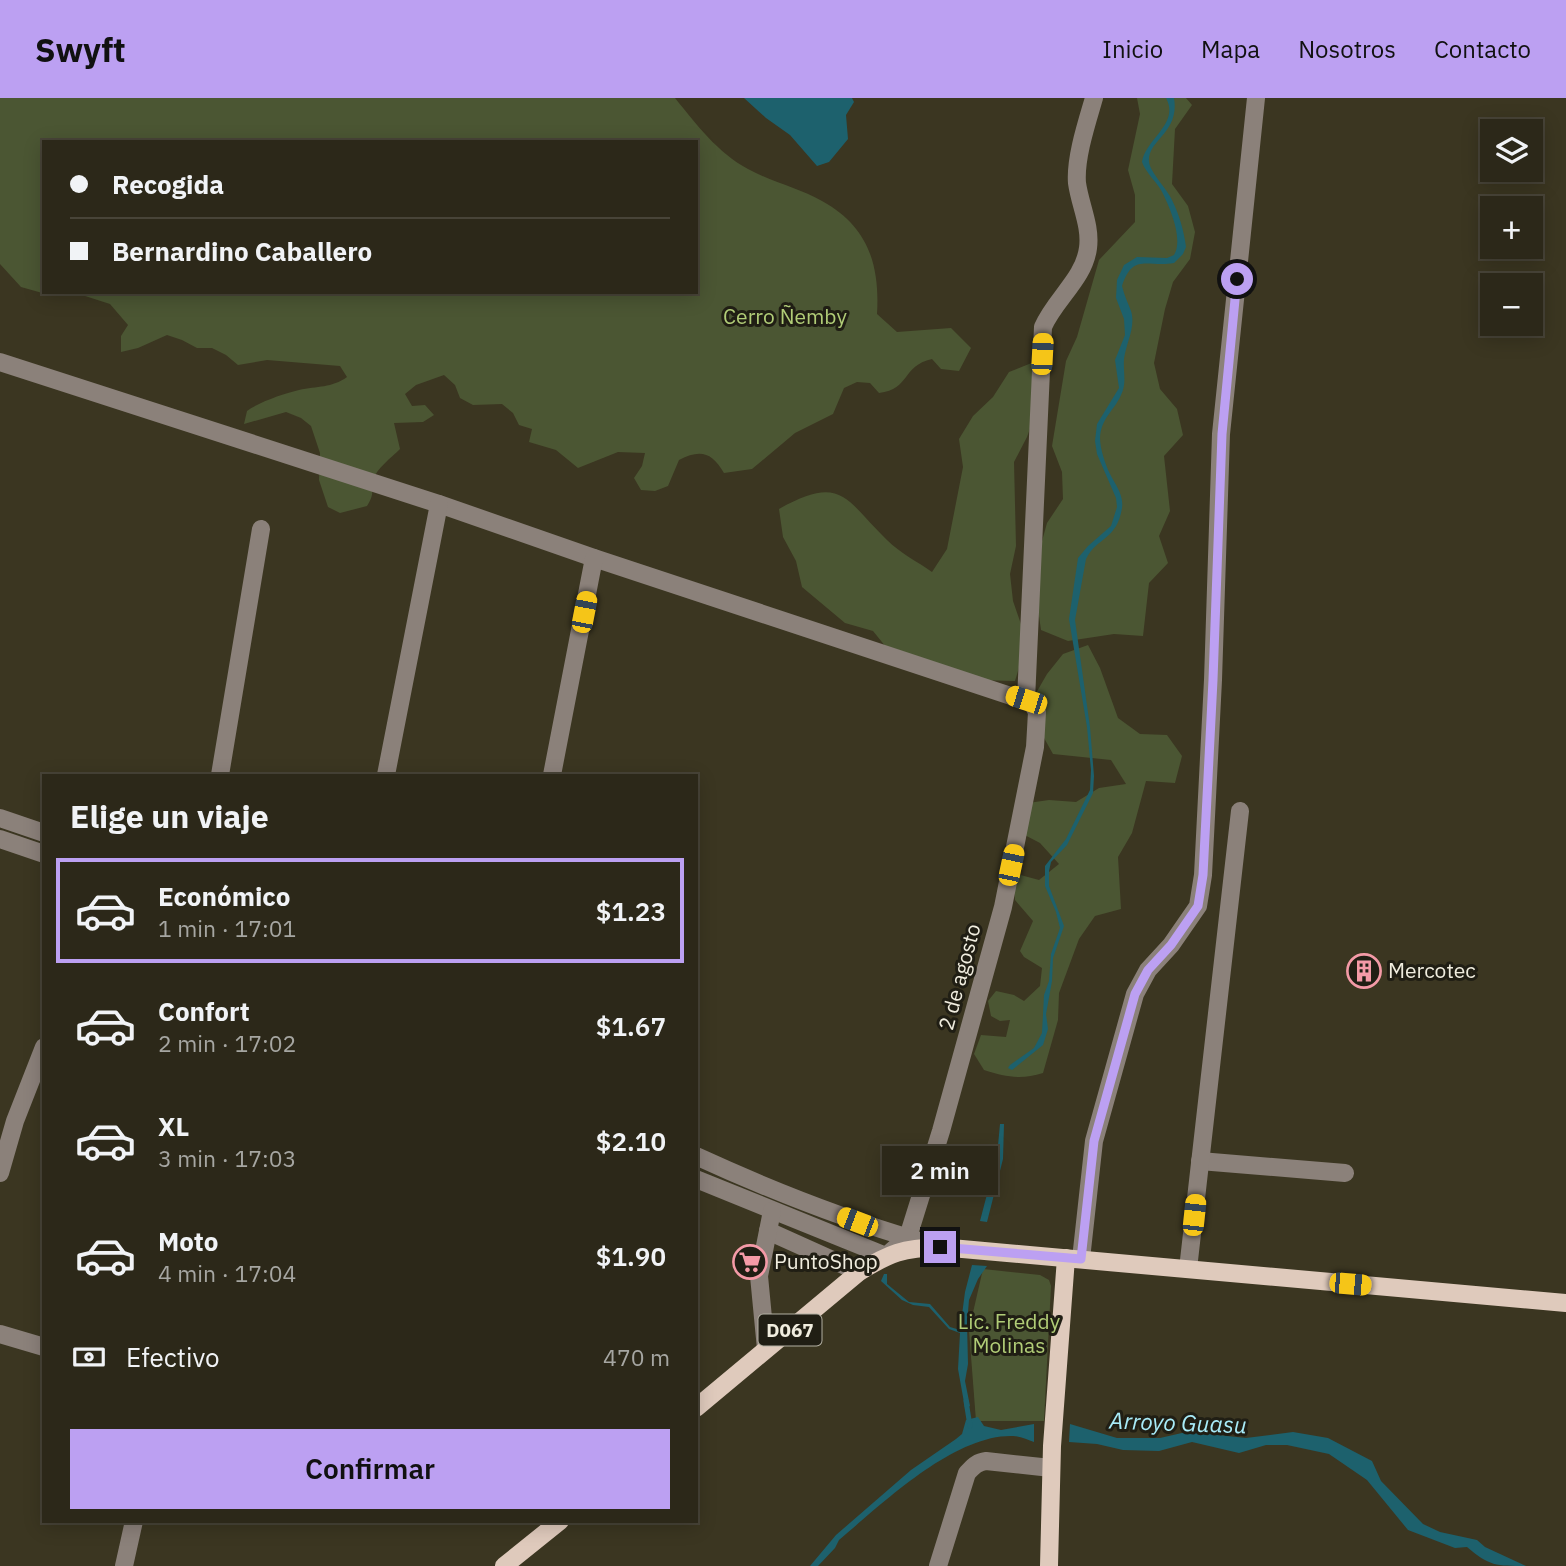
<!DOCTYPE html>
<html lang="es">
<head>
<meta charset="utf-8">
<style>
	:root { --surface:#2c2819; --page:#343022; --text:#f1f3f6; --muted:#a6a6a2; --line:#484438; --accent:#bca0f2 }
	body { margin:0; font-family:"IBM Plex Sans",sans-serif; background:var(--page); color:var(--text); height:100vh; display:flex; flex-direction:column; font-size:26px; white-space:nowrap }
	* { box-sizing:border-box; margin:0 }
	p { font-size:23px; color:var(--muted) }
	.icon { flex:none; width:38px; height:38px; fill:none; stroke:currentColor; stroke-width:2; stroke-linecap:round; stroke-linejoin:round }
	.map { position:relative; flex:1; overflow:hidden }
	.drawer { position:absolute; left:42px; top:676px; width:656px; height:749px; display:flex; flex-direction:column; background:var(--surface); border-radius:0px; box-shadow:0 4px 18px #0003,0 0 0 2px var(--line) }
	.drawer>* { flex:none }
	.banner { position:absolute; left:42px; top:42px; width:656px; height:154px; border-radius:0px; box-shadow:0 4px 18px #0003,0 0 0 2px var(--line); display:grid; align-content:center; height:154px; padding:0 28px; background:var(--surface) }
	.controls { position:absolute; left:1480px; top:21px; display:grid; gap:14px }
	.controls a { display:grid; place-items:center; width:63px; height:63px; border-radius:0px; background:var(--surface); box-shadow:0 4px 18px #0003,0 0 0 2px var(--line); font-size:35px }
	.end { position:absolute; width:32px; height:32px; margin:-16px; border:9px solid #bca0f2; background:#111; box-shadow:0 0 0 4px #111 }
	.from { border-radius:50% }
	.bubble { position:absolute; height:49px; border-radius:0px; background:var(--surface); box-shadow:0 4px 18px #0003,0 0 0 2px var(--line); font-size:23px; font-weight:600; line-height:49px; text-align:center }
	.car { position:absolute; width:21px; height:42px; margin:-21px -10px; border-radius:9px; box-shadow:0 0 5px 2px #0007; background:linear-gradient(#f5c518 24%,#345 0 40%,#f5c518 0 76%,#345 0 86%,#f5c518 0) }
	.banner b { display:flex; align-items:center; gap:24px; height:66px; font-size:26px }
	.banner b+b { border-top:2px solid var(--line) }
	.banner i { width:18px; height:18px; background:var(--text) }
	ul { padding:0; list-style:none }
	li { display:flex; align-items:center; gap:21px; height:105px; margin:0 14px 10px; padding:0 14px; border:4px solid transparent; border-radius:0px }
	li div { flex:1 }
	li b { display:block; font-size:26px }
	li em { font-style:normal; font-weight:600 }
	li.selected { border-color:var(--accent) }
	li>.icon { width:63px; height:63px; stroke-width:1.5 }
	h2 { padding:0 28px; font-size:32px; line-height:84px }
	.pay { display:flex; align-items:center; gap:18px; height:77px; padding:0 28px; font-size:26px }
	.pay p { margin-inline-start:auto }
	.cta { display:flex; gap:14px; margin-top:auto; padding:14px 28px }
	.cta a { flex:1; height:80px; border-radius:0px; background:var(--accent); color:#111; font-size:28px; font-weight:600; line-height:80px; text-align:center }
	header { display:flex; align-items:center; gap:42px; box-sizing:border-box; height:98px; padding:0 35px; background:var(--accent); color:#111 }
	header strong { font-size:33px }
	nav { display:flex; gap:38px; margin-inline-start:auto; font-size:24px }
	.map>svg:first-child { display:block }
	.green { fill:#4b5633; fill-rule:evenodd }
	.water { fill:#1d616d }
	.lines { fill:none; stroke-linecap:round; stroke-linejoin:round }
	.stream { stroke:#1d616d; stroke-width:5 }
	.minor { stroke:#8b817a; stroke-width:18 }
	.major { stroke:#dfcabc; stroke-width:18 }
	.route { stroke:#bca0f2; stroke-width:9 }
	.labels { text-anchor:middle; stroke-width:6; stroke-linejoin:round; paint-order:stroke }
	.shield { fill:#201e14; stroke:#b2afa2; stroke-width:2 }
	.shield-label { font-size:19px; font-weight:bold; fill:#f0eddf }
	.park-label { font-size:21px; fill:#b1cd77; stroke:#201e14 }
	.poi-label { font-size:21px; fill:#f0eddf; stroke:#201e14; text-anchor:start }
	.street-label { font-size:21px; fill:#f0eddf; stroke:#201e14 }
	.water-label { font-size:23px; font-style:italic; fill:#a8ebf8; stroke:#201e14 }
</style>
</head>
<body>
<header>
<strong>Swyft</strong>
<nav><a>Inicio</a><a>Mapa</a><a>Nosotros</a><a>Contacto</a></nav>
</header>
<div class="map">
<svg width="1566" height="1468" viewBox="0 0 1566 1468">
	<rect width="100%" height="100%" fill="#3b3621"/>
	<g class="green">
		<path d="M0,0h675c21,26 43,55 73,71 24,13 51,19 74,32 46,25 58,64 55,113l20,18 54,-4 20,20 -12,23 -18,-2 -9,-10c-31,7 -21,30 -53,34l-9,-10 -13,-1 -13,6 -11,26 -38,19 -43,36 -28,4c-12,-21 -24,-24 -45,-13l-11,26 -13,5 -14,-1 -7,-12 8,-12 3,-13 -27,-1 -40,16 -22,-18 -27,-8 3,-13 -13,-4 -6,-12 -11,-9 -29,1 -13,-7 -5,-13 -11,-10 -28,10 -11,9 7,12 13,-1 9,10 -11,7 -29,1 6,26c-9,9 -23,19 -27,31 -3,12 3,11 -6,26l-27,7 -12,-6 -9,-27 1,-27 -9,-27 -10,-8 -15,-6 -42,12 3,-13c10,-8 38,-18 52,-21 18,-4 33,-2 48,-13l-7,-11 -73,-6 -29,5 -12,-10 -14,-7h-15l-15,-8 -15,-5 -29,13 -17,4v-16l7,-11 -18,-21 -28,-9 -29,1 -32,-9 -21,-23zM44,44h652v150h-652z"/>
		<polygon points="1137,0 1186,0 1192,7 1175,31 1172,86 1188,108 1195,134 1190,161 1173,184 1165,211 1154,265 1160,291 1177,311 1183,337 1164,358 1170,413 1159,438 1168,465 1149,485 1143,538 1114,536 1068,543 1041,532 1033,476 1047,425 1063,401 1062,374 1052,348 1066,263 1077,239 1099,162 1135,124 1135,97 1128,72 1140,16"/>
		<path d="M1034,264l11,24 -18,51 -13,25 2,84 -6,28 3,27 9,26 1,27 -8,27 -40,-1 -85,-28 -17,-21 -28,-8 -43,-36 -6,-26 -13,-24 -4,-28c63,-35 66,-10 108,31 13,13 31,22 45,32l15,-23 16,-82 -4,-28 14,-23 20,-19 16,-25z"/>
		<path d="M1088,547l12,23 18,50 22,16 27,1 15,21 -7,27 -29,-2 -14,52 -14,24 3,52 -26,7 -16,23 -20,54 -1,27 -15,53c-22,7 -37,4 -59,-3l-10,-16 7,-19 25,2 4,-17 -10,1 -9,-5 -3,-15 8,-10 18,4 10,6 16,-15 2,-18 -18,-11 -4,-6 13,-30 -18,-21 -2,-27 26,7 20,-16 -19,-21 -25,-13 6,-26 28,-4 27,2 23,-14 27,-4 -15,-24 -58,-6 -14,-25 -7,-29 15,-26 16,-20z"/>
		<polygon points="983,1171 1040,1177 1049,1182 1051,1188 1044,1323 976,1323 969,1232"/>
	</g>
	<g class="water">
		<polygon points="744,0 852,0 854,4 846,17 848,41 829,64 817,68 790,37 766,20"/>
		<path d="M1166,0h8c6,35 -27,42 -25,64 1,10 18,27 23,38 7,14 12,31 14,47l-3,7 -9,9c-26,5 -41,-11 -52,23 2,9 6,17 9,25 5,16 -5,32 -7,48 -1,13 3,24 -3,36 -7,16 -20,23 -21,43 0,10 5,26 10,36 5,10 14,21 12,34 -5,32 -25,29 -36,51l-11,61 15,107 4,49 -1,17 -26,52 -16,17 -2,9v15l15,40 -11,32 -1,23 -6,33 2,15 -5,16 -31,25 -4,-2 2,-3 24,-17 8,-15 2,-38 5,-14 2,-27 9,-26 -4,-16 -11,-26v-20l21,-27 24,-49 1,-20 -4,-43 -18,-108 9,-61 10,-12 23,-20 6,-19 -1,-9 -19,-44 -2,-13 2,-17 22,-36 -4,-28 10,-25 -1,-16 -8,-21 1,-18 7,-15 13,-8 30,1 7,-3c10,-16 -5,-50 -13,-65 -6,-10 -15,-17 -19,-28 4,-24 38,-38 24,-64z"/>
		<polygon points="1000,1026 1004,1026 1003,1061 987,1124 980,1123 997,1058"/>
		<polygon points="972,1167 987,1168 978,1181 969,1202 967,1226 968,1266 965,1283 970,1308 965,1310 958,1271 960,1235 949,1231 929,1209 913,1207 902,1202 881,1183 884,1176 887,1176 887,1186 909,1204 930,1206 950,1229 960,1232 965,1194"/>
		<path d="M978,1319l6,9 17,4 33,-6v18c-6,-2 -14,-6 -21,-6 -59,-2 -131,68 -174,104l-4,8 -17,18h-8l26,-31 75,-65 45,-31 6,-5 4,-14z"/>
		<path d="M1070,1326l47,14h43l35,-8 23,5 28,3 47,-6 35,6 44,23 9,20 42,43 17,8 37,8 8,7 41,19c-30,0 -37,0 -59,-19l-12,1 -47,-18 -41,-50 -38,-26 -42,-9h-21l-27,8 -47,-11 -33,9 -36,-1 -26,-6 -28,-2z"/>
	</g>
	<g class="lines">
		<polyline class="stream" points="966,1303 970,1328"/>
		<g class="minor">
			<polyline points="0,264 439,406 594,460 1032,605 1037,614 1035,649 1003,809 941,1033 908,1139 886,1158 696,1081"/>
			<path d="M1026,602l17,-373c12,-28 41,-48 45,-79 3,-22 -8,-43 -11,-65 -2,-25 10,-61 17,-85"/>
			<polyline points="220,677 261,431"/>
			<polyline points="386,677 439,406"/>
			<polyline points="552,677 594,460"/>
			<polyline points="0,720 44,735"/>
			<polyline points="0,741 44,756"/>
			<path d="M696,1058c72,33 145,62 220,84"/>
			<polyline points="1200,1063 1345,1075"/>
			<polyline points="0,1075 15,1023 44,949"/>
			<polyline points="768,1133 859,1174"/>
			<polyline points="1081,1161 1094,1043 1135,896 1148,872 1171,847 1198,808 1203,777 1213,582 1221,336 1256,0"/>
			<polyline points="1188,1171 1240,713"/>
			<polyline points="0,1236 44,1249"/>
			<polyline points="766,1251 759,1178 772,1113"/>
			<polyline points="124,1468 134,1423"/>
			<path d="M938,1468l29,-93c6,-6 10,-11 19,-12l65,7"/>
		</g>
		<g class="major">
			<path d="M696,1310l163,-136c31,-19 44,-24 81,-25l626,56"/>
			<polyline points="504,1468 560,1423"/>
			<polyline points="1049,1468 1052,1348 1066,1160"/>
		</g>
	</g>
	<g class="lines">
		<polyline class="route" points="940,1149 1081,1161 1094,1043 1135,896 1148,872 1171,847 1198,808 1203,777 1213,582 1222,336 1237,181"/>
	</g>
	<defs>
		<g id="building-ring" transform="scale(1.75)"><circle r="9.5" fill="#201e14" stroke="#f49aa7" stroke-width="1.5"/><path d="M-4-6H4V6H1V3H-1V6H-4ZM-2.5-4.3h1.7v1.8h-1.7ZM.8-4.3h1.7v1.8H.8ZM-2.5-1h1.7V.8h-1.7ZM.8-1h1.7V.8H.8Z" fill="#f49aa7"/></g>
		<g id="supermarket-ring" transform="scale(1.75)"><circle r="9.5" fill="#201e14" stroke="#f49aa7" stroke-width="1.5"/><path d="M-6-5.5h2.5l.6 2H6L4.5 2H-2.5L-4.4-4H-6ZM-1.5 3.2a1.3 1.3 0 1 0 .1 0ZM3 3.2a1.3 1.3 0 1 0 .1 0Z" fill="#f49aa7"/></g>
	</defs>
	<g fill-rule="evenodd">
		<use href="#building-ring" x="1364" y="873"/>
		<use href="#supermarket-ring" x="750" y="1164"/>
	</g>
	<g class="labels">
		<rect class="shield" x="758.5" y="1216.5" width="63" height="31" rx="5"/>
		<g class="shield-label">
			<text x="790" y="1239">D067</text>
		</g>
		<g class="park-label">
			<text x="785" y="226">Cerro Ñemby</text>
			<text x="1009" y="1231">Lic. Freddy<tspan x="1009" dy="24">Molinas</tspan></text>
		</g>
		<g class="poi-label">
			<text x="1388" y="880">Mercotec</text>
			<text x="774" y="1171">PuntoShop</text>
		</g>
		<g class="street-label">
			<text transform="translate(960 879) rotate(-75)" y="7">2 de agosto</text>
		</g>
		<g class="water-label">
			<text transform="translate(1178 1325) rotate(2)" y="8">Arroyo Guasu</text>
		</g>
	</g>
</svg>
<div class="controls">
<a><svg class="icon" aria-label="layers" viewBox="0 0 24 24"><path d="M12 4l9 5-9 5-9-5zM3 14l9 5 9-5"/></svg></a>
<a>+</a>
<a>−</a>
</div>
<i class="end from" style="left:1237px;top:181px"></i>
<i class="end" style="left:940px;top:1149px"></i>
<div class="bubble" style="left:882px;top:1048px;width:116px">2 min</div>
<i class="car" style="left:1042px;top:256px;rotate:3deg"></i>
<i class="car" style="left:584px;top:514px;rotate:11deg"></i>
<i class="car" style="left:1026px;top:602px;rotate:288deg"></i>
<i class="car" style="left:1011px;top:767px;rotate:12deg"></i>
<i class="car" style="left:1194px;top:1117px;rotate:6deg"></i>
<i class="car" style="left:857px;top:1124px;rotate:291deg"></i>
<i class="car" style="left:1350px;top:1186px;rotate:95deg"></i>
<div class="banner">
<b><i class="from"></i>Recogida</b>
<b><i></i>Bernardino Caballero</b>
</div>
<section class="drawer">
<h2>Elige un viaje</h2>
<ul>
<li class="selected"><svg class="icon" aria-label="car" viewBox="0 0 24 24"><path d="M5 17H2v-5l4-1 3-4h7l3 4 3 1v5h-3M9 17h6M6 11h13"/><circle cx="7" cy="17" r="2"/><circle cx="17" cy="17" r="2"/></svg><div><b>Económico</b><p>1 min · 17:01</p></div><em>$1.23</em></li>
<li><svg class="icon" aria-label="car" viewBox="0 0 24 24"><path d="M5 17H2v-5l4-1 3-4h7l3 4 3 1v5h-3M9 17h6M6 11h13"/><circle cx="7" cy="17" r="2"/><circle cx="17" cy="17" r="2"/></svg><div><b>Confort</b><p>2 min · 17:02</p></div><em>$1.67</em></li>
<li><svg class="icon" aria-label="car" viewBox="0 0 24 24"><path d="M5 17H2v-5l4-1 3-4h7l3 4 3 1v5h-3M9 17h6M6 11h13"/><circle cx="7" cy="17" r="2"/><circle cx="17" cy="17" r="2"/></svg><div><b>XL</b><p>3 min · 17:03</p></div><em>$2.10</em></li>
<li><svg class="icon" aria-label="car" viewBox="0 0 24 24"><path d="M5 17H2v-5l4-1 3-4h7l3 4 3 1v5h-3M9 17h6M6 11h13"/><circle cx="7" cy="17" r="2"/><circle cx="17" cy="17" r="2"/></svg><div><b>Moto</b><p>4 min · 17:04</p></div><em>$1.90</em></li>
</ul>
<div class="pay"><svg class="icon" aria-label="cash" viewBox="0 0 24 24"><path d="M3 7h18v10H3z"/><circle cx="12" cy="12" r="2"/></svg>Efectivo<p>470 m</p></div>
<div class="cta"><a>Confirmar</a></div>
</section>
</div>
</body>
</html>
